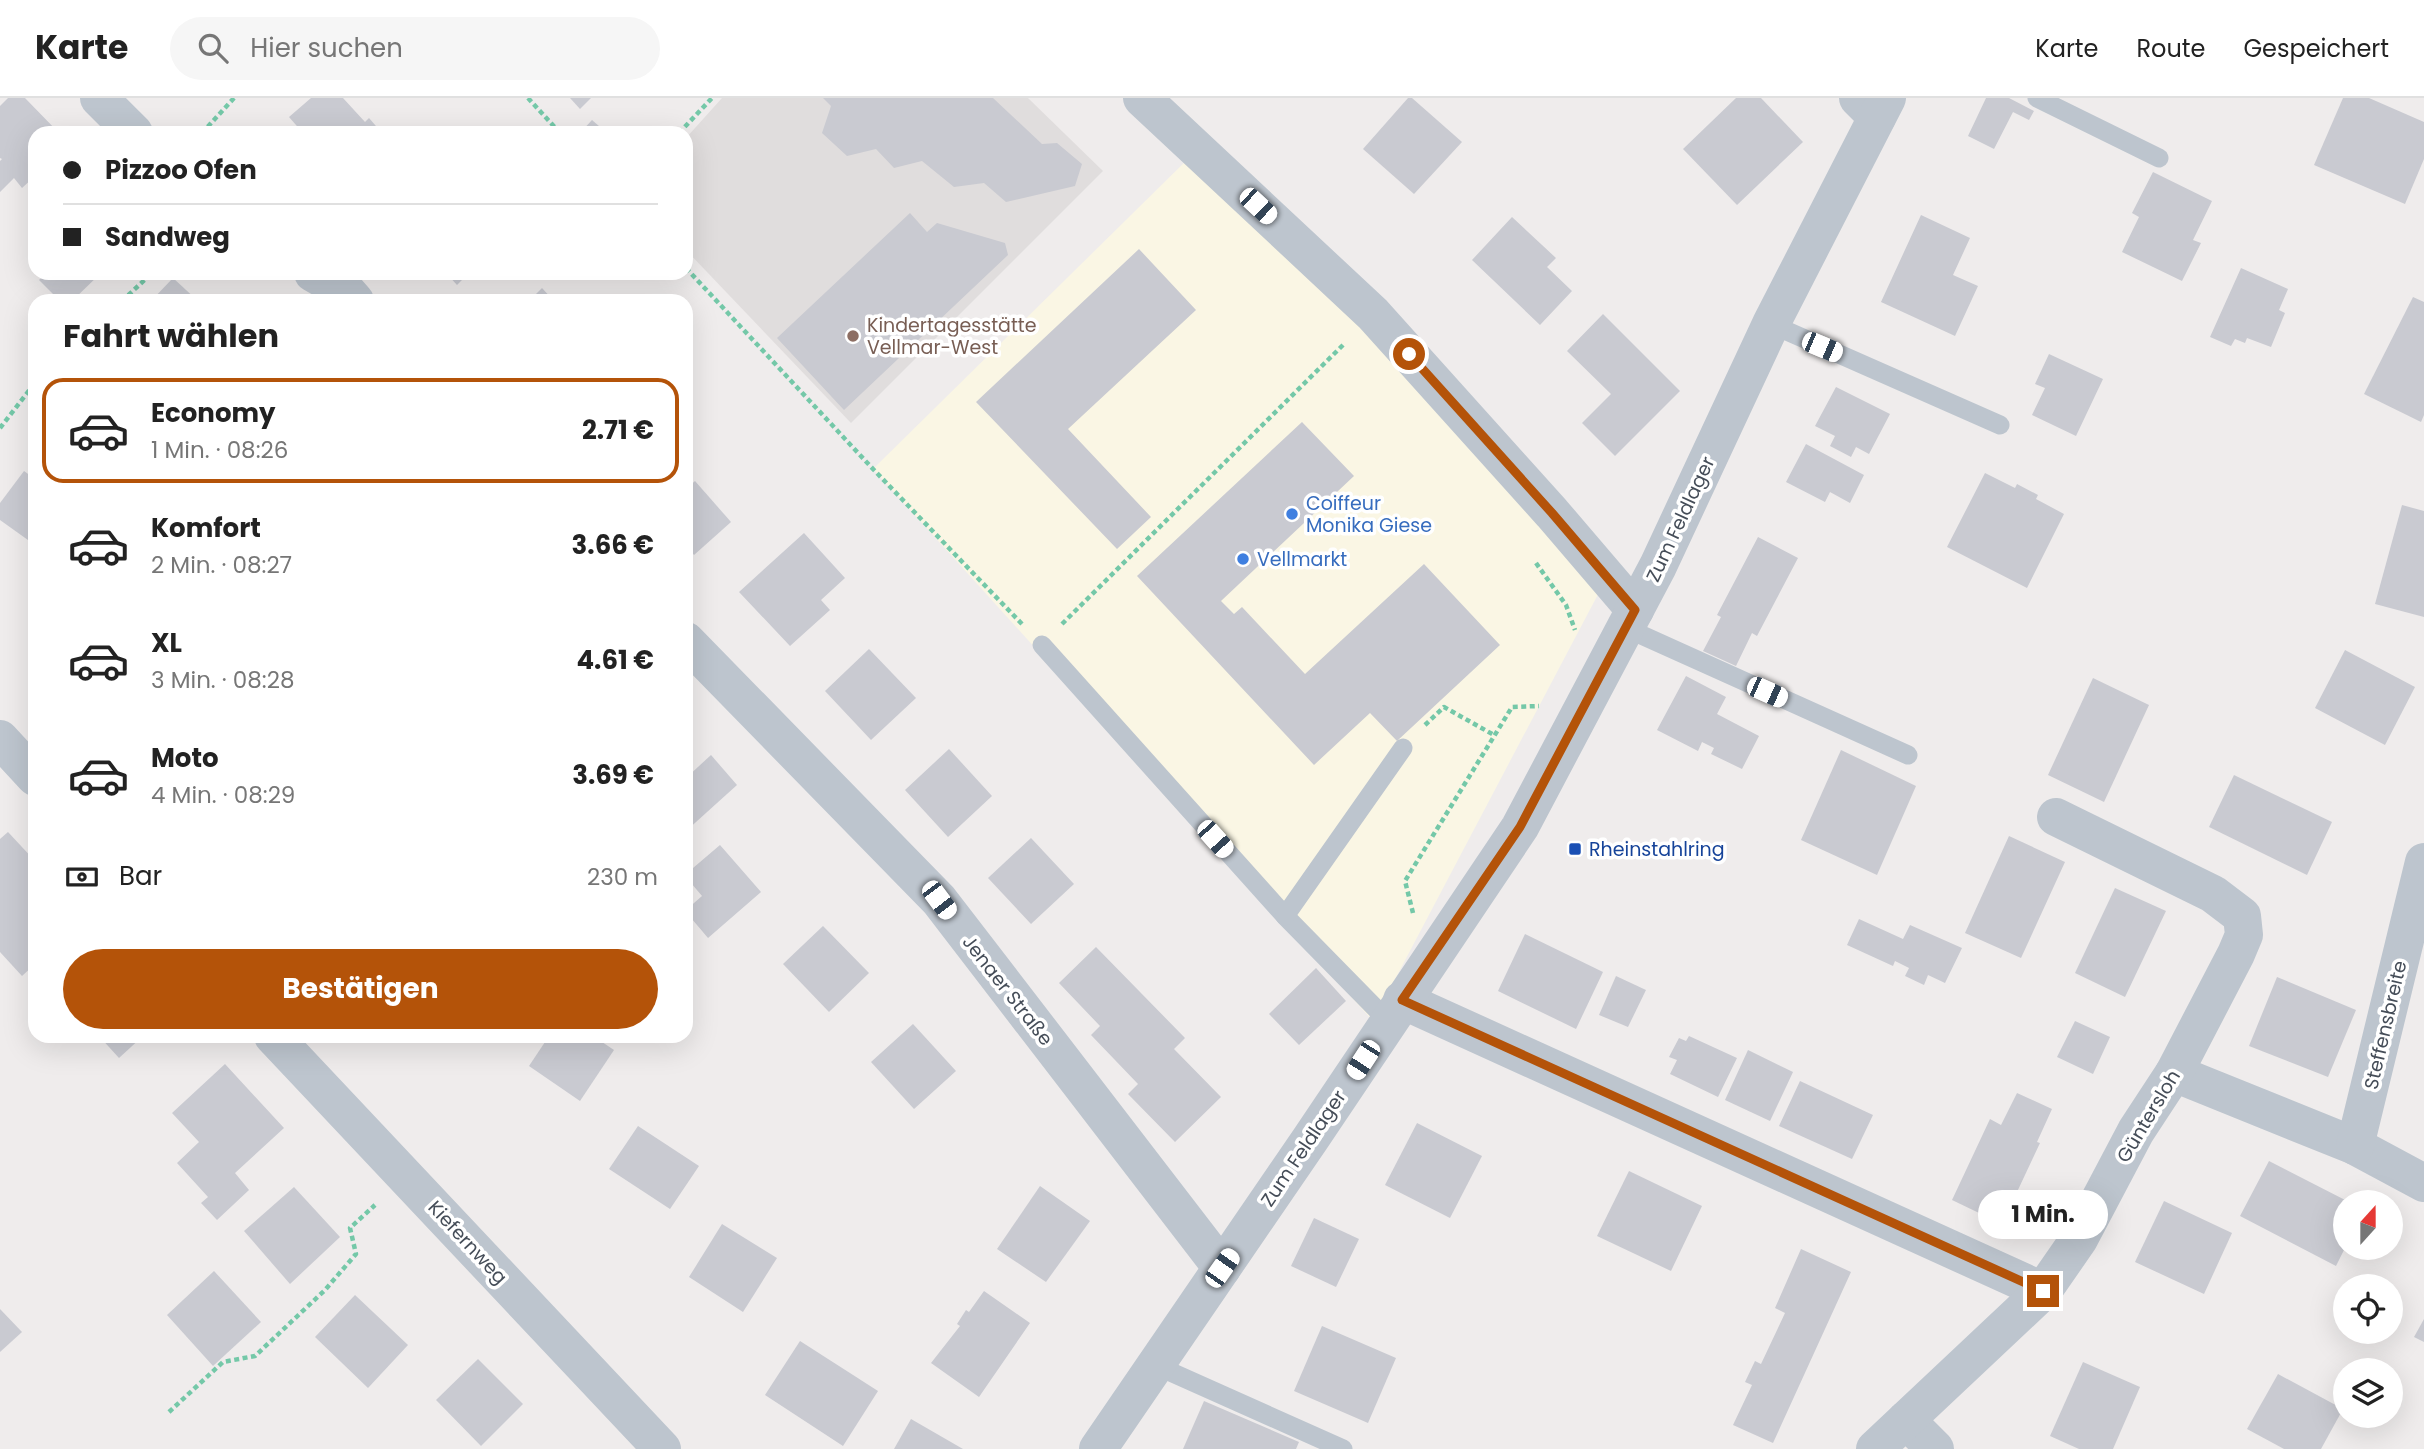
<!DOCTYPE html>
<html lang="de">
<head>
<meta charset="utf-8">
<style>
	:root { --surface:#fff; --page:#f6f6f6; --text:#222; --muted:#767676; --line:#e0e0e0; --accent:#b45309 }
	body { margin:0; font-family:Poppins,sans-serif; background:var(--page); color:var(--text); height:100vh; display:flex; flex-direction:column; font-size:26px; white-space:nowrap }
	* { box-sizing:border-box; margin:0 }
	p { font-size:23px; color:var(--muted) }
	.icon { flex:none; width:38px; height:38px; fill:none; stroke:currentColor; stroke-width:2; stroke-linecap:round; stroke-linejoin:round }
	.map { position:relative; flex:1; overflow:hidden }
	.side { position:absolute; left:28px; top:196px; width:665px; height:749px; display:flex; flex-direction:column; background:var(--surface); border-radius:21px; box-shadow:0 7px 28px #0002 }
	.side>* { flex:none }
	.guide { position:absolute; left:28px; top:28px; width:665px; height:154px; border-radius:21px; box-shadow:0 7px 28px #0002; display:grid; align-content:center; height:154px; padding:0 35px; background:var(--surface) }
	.needle { width:46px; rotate:21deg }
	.fabs { position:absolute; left:2333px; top:1092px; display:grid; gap:14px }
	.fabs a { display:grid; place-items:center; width:70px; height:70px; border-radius:50%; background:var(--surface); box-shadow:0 7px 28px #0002; font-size:35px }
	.end { position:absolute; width:32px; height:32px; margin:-16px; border:9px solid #b45309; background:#fff; box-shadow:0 0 0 4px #fff }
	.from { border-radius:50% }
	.bubble { position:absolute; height:49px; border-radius:24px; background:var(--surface); box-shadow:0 7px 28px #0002; font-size:23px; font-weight:700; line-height:49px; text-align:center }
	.car { position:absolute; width:21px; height:42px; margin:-21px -10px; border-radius:9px; box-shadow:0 0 5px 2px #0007; background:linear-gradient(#fff 24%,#345 0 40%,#fff 0 76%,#345 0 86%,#fff 0) }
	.guide b { display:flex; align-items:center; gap:24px; height:66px; font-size:26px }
	.guide b+b { border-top:2px solid var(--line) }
	.guide i { width:18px; height:18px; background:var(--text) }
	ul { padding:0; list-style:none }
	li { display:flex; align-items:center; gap:21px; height:105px; margin:0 14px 10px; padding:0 21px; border:4px solid transparent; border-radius:21px }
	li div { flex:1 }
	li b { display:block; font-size:26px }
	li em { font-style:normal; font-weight:700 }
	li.current { border-color:var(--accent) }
	li>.icon { width:63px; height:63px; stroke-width:1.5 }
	h2 { padding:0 35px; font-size:32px; line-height:84px }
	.pay { display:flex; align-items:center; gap:18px; height:77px; padding:0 35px; font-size:26px }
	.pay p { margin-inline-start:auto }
	.button { display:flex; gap:14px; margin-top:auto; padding:14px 35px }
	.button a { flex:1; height:80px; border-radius:42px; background:var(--accent); color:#fff; font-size:28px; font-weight:700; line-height:80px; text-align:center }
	header { display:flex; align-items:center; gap:42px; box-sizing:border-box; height:98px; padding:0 35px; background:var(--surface); border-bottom:2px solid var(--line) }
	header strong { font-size:33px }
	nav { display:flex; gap:38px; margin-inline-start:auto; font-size:24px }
	.search { width:490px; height:63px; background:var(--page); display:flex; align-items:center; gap:18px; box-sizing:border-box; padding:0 24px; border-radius:38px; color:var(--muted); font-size:26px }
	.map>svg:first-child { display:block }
	.commercial { fill:#faf6e4 }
	.education { fill:#e0dddd }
	.building { fill:#c9cad1 }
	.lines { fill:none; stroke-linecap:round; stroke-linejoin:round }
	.path { stroke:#74c8a8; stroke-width:4.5; stroke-dasharray:5 3.5; stroke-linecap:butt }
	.service { stroke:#bdc5ce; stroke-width:19 }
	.minor { stroke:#bdc5ce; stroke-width:38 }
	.tertiary { stroke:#bdc5ce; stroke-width:38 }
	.route { stroke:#b45309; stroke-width:9 }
	.education-dot { fill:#8d6e63; stroke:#fff; stroke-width:2.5 }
	.shop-dot { fill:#3f7fe0; stroke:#fff; stroke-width:2.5 }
	.transit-dot { fill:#1a4fb4; stroke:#fff; stroke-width:2.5 }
	.labels { text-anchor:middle; stroke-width:7; stroke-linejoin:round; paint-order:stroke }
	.education-label { font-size:19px; fill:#785e54; stroke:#fff; text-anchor:start }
	.shop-label { font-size:19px; fill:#366cbe; stroke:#fff; text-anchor:start }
	.street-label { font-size:19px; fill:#454d58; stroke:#fff }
	.transit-label { font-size:19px; fill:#164399; stroke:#fff; text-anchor:start }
</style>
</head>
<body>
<header>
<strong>Karte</strong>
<div class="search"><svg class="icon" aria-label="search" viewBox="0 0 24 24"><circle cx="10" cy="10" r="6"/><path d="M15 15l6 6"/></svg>Hier suchen</div>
<nav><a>Karte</a><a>Route</a><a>Gespeichert</a></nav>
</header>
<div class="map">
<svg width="2424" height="1351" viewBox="0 0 2424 1351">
	<rect width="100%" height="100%" fill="#efecec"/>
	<polygon class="commercial" points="1192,57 1614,466 1373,923 873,371"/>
	<polygon class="education" points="722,0 1028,0 1103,73 851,325 686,152 686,40"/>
	<g class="building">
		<polygon points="8,0 25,0 59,35 35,35 35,78 22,90 14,80 0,94 0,63 2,61 0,60 0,8"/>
		<polygon points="311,0 343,0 365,24 369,20 382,35 303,35 289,19"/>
		<polygon points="570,0 591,0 580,11"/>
		<polygon points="823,0 993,0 1042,46 1057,45 1082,66 1075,88 1006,104 984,85 954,89 922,63 894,70 876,51 847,58 822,35 831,8"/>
		<polygon points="1408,0 1412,0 1462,44 1414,96 1363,51"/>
		<polygon points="1736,0 1761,0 1803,44 1737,107 1683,51"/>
		<polygon points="1986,0 2009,0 2034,13 2029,22 2013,14 1994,51 1968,38"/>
		<polygon points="2343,0 2369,0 2424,24 2424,61 2405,106 2314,67"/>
		<polygon points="592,22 607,35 580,35"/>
		<polygon points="2153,74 2212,103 2193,142 2201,145 2182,183 2122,154 2139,119 2132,115"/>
		<polygon points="910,115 927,134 937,125 1005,145 1008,157 844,312 777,240"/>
		<polygon points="1921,117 1970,140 1953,177 1978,188 1955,238 1881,204"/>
		<polygon points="1512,119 1556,160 1547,169 1572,193 1540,227 1472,162"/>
		<polygon points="1139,151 1196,212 1068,331 1151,419 1117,451 976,304"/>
		<polygon points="2241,170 2288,191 2279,212 2285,215 2271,249 2247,240 2245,245 2235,241 2231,248 2210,239"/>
		<polygon points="46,175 101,175 72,203 60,203 39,182"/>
		<polygon points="446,175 469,175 457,187"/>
		<polygon points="173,180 198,203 151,203"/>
		<polygon points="542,190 554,203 529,203"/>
		<polygon points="2413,199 2424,204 2424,317 2421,324 2364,296"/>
		<polygon points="1603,216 1680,293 1615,358 1582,325 1611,296 1567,253"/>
		<polygon points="2049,256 2103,281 2076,338 2032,317 2045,290 2035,286"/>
		<polygon points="1836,289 1890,316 1869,356 1856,349 1851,359 1830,348 1835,338 1815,328"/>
		<polygon points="1302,324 1354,378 1221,503 1234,516 1242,509 1305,576 1424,466 1500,547 1397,643 1370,615 1314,667 1137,478"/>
		<polygon points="1806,346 1864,377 1850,405 1830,394 1825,404 1786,384"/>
		<polygon points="24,373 35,381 35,447 0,422 0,405"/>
		<polygon points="1985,375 2015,390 2017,386 2038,397 2036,401 2064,416 2027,490 1947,449"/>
		<polygon points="695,383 731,424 694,457 686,447 686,391"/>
		<polygon points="2402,407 2424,413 2424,519 2375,506"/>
		<polygon points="804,435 845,480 821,502 830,512 790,548 739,494"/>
		<polygon points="1758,439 1798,460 1757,538 1752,535 1736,568 1703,553 1721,519 1717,517"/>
		<polygon points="869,551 916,600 871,642 825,593"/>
		<polygon points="2345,552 2415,589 2385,647 2315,610"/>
		<polygon points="1686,578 1726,599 1717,616 1759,638 1742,671 1711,656 1714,650 1702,644 1698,653 1657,632"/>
		<polygon points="2093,580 2149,607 2104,704 2048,677"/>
		<polygon points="949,651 992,698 948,739 905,692"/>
		<polygon points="1841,652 1916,688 1877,777 1801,742"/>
		<polygon points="711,657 737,687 686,733 686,680"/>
		<polygon points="2234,677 2332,724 2307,777 2209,729"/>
		<polygon points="8,734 35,763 35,866 22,878 0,854 0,741"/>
		<polygon points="2009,738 2065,764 2021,860 1965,835"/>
		<polygon points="1031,740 1074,786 1031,826 988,780"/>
		<polygon points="720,747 761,794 708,840 686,814 686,812 702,798 686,779 686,776"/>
		<polygon points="2115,790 2166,813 2125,899 2075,875"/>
		<polygon points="1859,821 1903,841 1910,827 1962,850 1945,885 1928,877 1924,887 1905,878 1909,870 1895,863 1893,868 1847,847"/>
		<polygon points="823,828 869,875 829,914 783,866"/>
		<polygon points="1525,836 1603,874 1576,931 1498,893"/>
		<polygon points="1096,849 1185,940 1174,951 1221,999 1175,1044 1128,996 1138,986 1091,937 1100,928 1059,885"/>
		<polygon points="1316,870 1346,903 1299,947 1269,916"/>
		<polygon points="1616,878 1646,892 1628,929 1599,917"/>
		<polygon points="2277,879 2356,912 2328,979 2249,948"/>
		<polygon points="2075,923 2110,939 2093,976 2057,959"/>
		<polygon points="913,926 956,973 914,1011 871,964"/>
		<polygon points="99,938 143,938 119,960"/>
		<polygon points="549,938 593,938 614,952 580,1003 529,968"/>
		<polygon points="1689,938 1737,960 1718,999 1670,976 1677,962 1669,959 1679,940 1686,943"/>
		<polygon points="1748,952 1793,974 1770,1023 1725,1002"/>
		<polygon points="225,966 284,1030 235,1075 249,1092 217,1122 201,1105 208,1099 177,1065 199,1044 172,1015"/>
		<polygon points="1800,983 1873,1017 1852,1061 1779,1028"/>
		<polygon points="2017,995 2052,1011 2037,1044 2040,1045 2002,1126 1952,1102 1990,1021 2001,1027"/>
		<polygon points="1417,1025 1482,1058 1450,1120 1385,1087"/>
		<polygon points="638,1028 699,1068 670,1111 609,1071"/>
		<polygon points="2269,1063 2349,1104 2345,1104 2345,1150 2336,1168 2240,1118"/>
		<polygon points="1629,1073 1702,1108 1671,1173 1597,1138"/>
		<polygon points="1040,1088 1090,1123 1046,1184 997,1151"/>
		<polygon points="294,1089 340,1139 290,1186 244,1133"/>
		<polygon points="2164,1103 2232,1135 2204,1196 2135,1164"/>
		<polygon points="1314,1120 1359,1141 1336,1189 1291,1168"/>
		<polygon points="722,1126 777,1160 743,1214 689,1179"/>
		<polygon points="1801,1151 1851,1174 1773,1345 1733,1327 1752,1287 1745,1284 1755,1263 1761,1266 1785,1215 1775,1210"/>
		<polygon points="214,1173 261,1224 213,1268 167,1217"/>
		<polygon points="984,1193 1030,1225 979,1299 931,1265 960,1228 957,1226 966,1212 969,1214"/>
		<polygon points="355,1197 408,1247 368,1290 315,1239"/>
		<polygon points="0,1211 22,1234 0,1254"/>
		<polygon points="2424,1221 2424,1244 2414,1239"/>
		<polygon points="1322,1228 1396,1260 1368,1325 1294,1293"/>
		<polygon points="800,1243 878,1293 843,1348 765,1297"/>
		<polygon points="478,1261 523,1306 481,1348 436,1302"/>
		<polygon points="2083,1264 2140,1289 2113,1351 2079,1351 2050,1338"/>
		<polygon points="2278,1276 2343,1311 2321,1351 2284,1351 2247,1331"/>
		<polygon points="1204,1303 1299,1344 1296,1351 1183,1351"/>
		<polygon points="911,1321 963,1351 894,1351"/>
	</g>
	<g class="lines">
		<g class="path">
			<polyline points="528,0 560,35"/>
			<polyline points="202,35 234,0"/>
			<polyline points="679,35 712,0"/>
			<polyline points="686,170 873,371 1022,526"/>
			<polyline points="122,203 152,175"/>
			<polyline points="0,330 35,285"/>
			<polyline points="1536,465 1566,507 1575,532"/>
			<polyline points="1062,526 1344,246"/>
			<polyline points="1425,627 1444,609 1494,637"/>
			<polyline points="1413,815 1405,783 1512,609 1539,608"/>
			<polyline points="169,1314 223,1264 255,1258 325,1192 356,1156 350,1130 375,1107"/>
		</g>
		<g class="service">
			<polyline points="2037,0 2159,60"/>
			<polyline points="1771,226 2000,327"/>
			<polyline points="1626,530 1908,657"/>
			<polyline points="1042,547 1285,818 1388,923"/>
			<polyline points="1285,818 1403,650"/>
			<polyline points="1155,1267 1343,1351"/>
		</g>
		<g class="minor">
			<polyline points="99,0 134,35"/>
			<polyline points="1142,0 1373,216 1552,415 1635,512"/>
			<polyline points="1858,0 1877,19"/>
			<polyline points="313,175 348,195 355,203"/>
			<polyline points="686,543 939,802 1222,1170"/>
			<polyline points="0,641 35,679"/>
			<polyline points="1402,902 2043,1193"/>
			<polyline points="273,938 662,1351"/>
			<polyline points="2174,975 2355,1048 2424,1085"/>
			<polyline points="2355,1048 2424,764"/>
			<polyline points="1906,1322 1935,1351"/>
			<polyline points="1875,1351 2043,1193 2079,1141 2136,1033 2174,975 2236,856 2244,837 2242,818 2213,796 2056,719"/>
		</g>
		<polyline class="tertiary" points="1098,1351 1311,1040 1520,729 1658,468 1771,226 1887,0"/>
	</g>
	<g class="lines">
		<polyline class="route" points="1409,256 1552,415 1635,512 1520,729 1402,902 2043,1193"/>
	</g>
	<circle class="education-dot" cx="853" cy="238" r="7"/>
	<g class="shop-dot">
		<circle cx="1292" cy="416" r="7"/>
		<circle cx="1243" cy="461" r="7"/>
	</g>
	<rect class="transit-dot" x="1568" y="744" width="14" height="14" rx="3.5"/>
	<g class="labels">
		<g class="education-label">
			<text x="867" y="234">Kindertagesstätte<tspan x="867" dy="22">Vellmar-West</tspan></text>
		</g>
		<g class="shop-label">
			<text x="1306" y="412">Coiffeur<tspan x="1306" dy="22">Monika Giese</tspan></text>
			<text x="1257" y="468">Vellmarkt</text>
		</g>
		<g class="street-label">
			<text transform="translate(1680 421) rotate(-65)" y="7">Zum Feldlager</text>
			<text transform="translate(1008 892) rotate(52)" y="7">Jenaer Straße</text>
			<text transform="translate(2385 927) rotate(-77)" y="7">Steffensbreite</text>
			<text transform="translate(2148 1018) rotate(-59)" y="7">Güntersloh</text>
			<text transform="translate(1303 1050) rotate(-56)" y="7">Zum Feldlager</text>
			<text transform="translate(468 1144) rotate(47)" y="7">Kiefernweg</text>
		</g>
		<g class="transit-label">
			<text x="1589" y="758">Rheinstahlring</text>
		</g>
	</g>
</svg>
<div class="fabs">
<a><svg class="needle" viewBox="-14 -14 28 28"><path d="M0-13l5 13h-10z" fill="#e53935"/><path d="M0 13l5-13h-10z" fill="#767676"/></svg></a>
<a><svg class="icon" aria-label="locate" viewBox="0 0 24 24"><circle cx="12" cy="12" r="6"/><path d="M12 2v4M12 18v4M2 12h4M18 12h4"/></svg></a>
<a><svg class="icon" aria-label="layers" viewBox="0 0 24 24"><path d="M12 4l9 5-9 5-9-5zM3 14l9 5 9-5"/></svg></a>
</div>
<i class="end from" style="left:1409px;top:256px"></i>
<i class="end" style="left:2043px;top:1193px"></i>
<div class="bubble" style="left:1978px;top:1092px;width:130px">1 Min.</div>
<i class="car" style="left:1258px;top:108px;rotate:133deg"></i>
<i class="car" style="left:1822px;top:249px;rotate:113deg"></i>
<i class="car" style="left:1767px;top:594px;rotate:114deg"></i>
<i class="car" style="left:1215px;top:741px;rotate:138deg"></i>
<i class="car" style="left:939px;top:802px;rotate:143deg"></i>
<i class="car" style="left:1363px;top:962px;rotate:213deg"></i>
<i class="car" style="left:1222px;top:1170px;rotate:35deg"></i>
<div class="guide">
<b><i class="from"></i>Pizzoo Ofen</b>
<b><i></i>Sandweg</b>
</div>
<section class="side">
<h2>Fahrt wählen</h2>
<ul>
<li class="current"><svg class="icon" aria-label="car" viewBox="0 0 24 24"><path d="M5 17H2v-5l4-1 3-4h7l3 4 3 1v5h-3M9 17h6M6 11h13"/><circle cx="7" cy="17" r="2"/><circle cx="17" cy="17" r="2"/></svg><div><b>Economy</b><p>1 Min. · 08:26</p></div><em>2.71 €</em></li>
<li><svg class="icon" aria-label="car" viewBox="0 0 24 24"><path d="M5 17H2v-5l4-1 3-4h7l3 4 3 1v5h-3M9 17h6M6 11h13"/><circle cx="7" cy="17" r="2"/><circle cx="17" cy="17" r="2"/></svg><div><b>Komfort</b><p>2 Min. · 08:27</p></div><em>3.66 €</em></li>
<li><svg class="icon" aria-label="car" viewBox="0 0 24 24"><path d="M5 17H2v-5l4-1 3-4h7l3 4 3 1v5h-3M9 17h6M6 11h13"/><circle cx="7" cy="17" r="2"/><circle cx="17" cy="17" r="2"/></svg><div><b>XL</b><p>3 Min. · 08:28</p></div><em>4.61 €</em></li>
<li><svg class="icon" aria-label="car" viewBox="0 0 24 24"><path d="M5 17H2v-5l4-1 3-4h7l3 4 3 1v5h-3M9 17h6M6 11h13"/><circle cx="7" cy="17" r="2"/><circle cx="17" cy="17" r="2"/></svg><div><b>Moto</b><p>4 Min. · 08:29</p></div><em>3.69 €</em></li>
</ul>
<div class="pay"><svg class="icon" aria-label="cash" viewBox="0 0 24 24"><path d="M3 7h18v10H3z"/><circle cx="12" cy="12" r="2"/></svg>Bar<p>230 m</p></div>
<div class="button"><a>Bestätigen</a></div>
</section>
</div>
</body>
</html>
